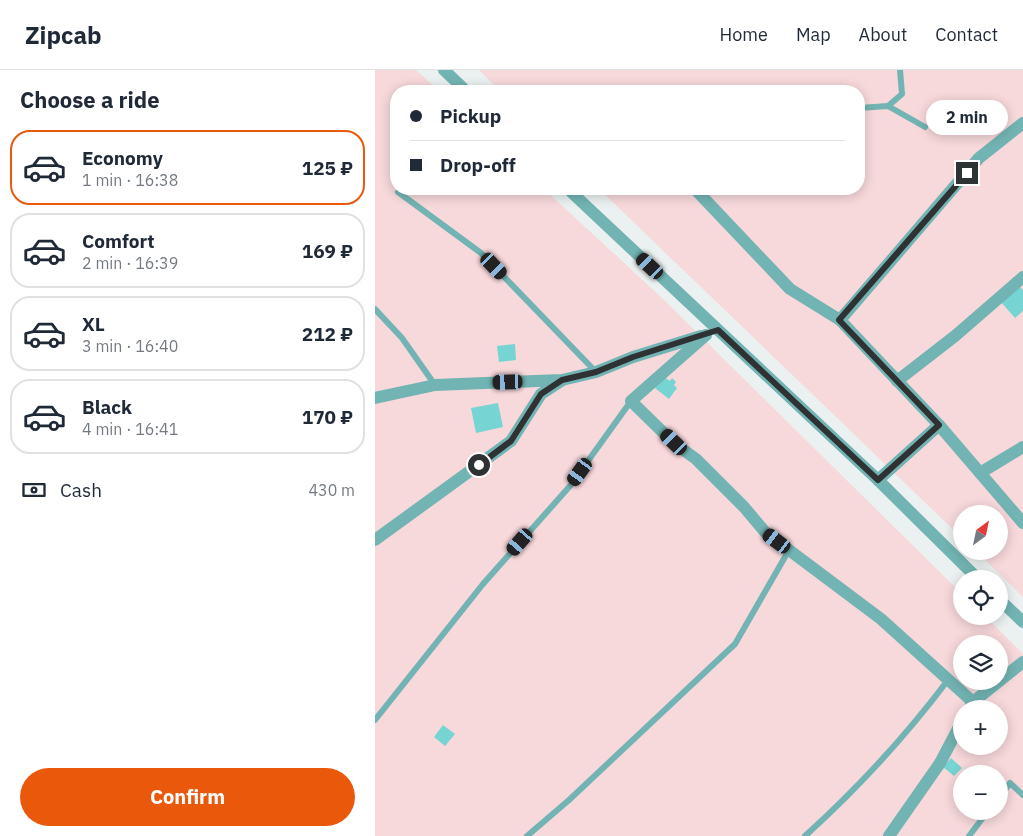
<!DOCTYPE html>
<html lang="en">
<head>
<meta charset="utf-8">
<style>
	:root { --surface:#fff; --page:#f2f2f3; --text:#1f2937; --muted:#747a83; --line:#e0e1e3; --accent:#ea580c }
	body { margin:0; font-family:"IBM Plex Sans",sans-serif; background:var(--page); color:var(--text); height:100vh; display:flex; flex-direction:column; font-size:19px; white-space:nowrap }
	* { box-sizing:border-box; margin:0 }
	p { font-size:16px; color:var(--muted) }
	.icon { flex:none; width:28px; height:28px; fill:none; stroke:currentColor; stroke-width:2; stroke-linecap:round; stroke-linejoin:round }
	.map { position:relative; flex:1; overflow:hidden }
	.details { display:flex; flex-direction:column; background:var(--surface); width:375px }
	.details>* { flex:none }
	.top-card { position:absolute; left:15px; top:15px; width:475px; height:110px; border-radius:20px; box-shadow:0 2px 12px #0003; display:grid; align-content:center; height:110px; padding:0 20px; background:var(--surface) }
	.needle { width:32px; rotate:33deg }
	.tools { position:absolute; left:578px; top:435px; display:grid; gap:10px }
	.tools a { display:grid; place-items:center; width:55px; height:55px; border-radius:50%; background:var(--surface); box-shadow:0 2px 12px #0003; font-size:25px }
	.end { position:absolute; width:22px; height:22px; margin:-11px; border:6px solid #2f3232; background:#fff; box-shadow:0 0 0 2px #fff }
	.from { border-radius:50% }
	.bubble { position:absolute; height:35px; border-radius:18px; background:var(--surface); box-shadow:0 2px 12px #0003; font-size:16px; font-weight:700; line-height:35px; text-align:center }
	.car { position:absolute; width:15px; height:30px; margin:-15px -8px; border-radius:6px; box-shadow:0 0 4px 1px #0007; background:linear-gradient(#222 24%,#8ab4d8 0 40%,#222 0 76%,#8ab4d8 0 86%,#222 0) }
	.top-card b { display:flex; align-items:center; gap:18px; height:48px; font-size:19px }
	.top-card b+b { border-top:1px solid var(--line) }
	.top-card i { width:12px; height:12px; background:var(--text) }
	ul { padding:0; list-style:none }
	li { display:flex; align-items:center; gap:15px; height:75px; margin:0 10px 8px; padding:0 10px; border:2px solid var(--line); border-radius:20px }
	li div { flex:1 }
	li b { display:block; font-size:19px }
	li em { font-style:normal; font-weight:700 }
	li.active { border-color:var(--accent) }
	li>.icon { width:45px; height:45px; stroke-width:1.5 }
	h2 { padding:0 20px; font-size:22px; line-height:60px }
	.pay { display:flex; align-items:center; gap:12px; height:55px; padding:0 20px; font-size:19px }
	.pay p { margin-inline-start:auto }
	.action { display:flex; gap:10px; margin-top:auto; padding:10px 20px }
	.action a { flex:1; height:58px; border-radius:30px; background:var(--accent); color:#fff; font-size:20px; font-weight:700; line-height:58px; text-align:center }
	header { display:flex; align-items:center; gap:30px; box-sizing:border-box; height:70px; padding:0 25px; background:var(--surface); border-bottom:1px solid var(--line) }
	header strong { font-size:24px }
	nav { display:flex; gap:28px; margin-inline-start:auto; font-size:18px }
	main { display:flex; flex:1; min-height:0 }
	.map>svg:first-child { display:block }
	.green { fill:#f7d8db; fill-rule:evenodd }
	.building { fill:#76d4d2 }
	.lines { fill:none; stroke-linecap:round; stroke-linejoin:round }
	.lane { stroke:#72b4b3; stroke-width:6 }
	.street { stroke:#72b4b3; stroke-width:12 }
	.route { stroke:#2f3232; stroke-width:6 }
</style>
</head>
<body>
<header>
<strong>Zipcab</strong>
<nav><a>Home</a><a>Map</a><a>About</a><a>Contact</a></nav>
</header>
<main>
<section class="details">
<h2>Choose a ride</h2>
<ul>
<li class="active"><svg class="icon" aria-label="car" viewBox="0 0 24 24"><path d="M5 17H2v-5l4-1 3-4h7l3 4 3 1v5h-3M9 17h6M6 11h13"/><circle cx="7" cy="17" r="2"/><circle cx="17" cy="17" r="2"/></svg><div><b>Economy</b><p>1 min · 16:38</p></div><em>125 ₽</em></li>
<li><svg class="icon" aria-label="car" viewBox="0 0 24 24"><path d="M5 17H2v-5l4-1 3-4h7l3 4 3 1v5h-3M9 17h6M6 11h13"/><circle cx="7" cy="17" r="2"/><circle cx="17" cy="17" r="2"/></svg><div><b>Comfort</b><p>2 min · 16:39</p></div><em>169 ₽</em></li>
<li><svg class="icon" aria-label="car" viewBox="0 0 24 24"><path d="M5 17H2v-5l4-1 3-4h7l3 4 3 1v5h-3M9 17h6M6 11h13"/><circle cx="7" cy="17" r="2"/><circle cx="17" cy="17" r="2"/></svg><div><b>XL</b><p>3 min · 16:40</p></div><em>212 ₽</em></li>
<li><svg class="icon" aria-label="car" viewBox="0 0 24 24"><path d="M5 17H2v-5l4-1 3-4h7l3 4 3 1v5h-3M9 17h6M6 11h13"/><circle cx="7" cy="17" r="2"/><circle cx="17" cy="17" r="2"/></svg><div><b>Black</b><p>4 min · 16:41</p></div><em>170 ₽</em></li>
</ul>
<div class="pay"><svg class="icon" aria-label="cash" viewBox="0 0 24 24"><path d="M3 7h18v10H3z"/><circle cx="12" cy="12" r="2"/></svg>Cash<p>430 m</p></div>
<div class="action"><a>Confirm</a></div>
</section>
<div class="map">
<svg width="648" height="766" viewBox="0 0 648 766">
	<rect width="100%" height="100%" fill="#ebf1f0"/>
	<g class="green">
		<path d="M0,0h41l23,21h-43v98h148l118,109 299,295v23h24l38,38v182h-648zM586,574h38v37h-38zM586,639h38v37h-38zM586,704h38v37h-38z"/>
		<polygon points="104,0 648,0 648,527 601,481 624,481 624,444 586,444 586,467 224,119 484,119 484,21 125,21"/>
	</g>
	<g class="building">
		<polygon points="645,217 648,220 648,241 640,248 626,232"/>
		<polygon points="140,274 141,290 124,292 122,276"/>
		<polygon points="289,307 295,311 297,308 301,312 299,315 302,318 294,329 280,318"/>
		<polygon points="123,333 128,357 101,363 96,338"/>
		<polygon points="68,655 80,664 70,676 59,667"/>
		<polygon points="576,688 587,698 579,706 568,697"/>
	</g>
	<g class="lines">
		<g class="lane">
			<polyline points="513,36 527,24 525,0"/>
			<polyline points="484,38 513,36 550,57"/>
			<polyline points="23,122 106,183 221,302"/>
			<polyline points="0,239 27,268 60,315"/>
			<polyline points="0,650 108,514 195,416 256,331"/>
			<polyline points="624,728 635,713 648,725"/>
			<polyline points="152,766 194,730 360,574 414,480"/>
			<path d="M430,766c53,-48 100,-99 143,-156"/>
			<polyline points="594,766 613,741"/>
		</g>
		<g class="street">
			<polyline points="69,0 91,21"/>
			<polyline points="193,119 503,410 603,509"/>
			<polyline points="320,119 415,219 465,250 564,355 648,453"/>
			<polyline points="465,250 604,88 648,53"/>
			<polyline points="331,265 256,331 299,373 321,389 369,437 390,462 506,549 598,632"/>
			<polyline points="522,311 580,266 648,207"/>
			<polyline points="0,328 60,315 187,310 221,302 258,287 326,266"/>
			<polyline points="605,403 648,377"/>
			<polyline points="503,410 564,355"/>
			<polyline points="0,470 136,371 166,324 186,311"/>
			<polyline points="624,529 648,552"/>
			<polyline points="594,639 598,632 648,592"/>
			<polyline points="514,766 565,693 586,653"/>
		</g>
	</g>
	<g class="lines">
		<polyline class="route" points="104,395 136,371 166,324 187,310 221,302 258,287 343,260 503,410 564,355 464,250 592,103"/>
	</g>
</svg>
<div class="tools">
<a><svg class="needle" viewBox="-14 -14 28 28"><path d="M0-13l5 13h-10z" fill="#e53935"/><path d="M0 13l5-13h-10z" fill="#747a83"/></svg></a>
<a><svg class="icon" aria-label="locate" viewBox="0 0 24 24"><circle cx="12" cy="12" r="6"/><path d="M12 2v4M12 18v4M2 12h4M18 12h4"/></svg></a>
<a><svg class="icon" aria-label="layers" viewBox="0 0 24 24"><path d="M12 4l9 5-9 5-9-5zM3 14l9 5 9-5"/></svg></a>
<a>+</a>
<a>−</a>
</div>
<i class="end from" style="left:104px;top:395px"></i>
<i class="end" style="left:592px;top:103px"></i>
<div class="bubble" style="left:551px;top:30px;width:82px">2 min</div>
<i class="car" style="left:119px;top:196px;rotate:136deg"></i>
<i class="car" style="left:275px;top:196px;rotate:313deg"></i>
<i class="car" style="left:133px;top:312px;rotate:268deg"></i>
<i class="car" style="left:299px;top:372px;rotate:314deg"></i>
<i class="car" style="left:205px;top:402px;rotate:216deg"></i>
<i class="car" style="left:402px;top:471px;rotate:307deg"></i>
<i class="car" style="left:145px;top:472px;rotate:221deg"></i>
<div class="top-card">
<b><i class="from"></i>Pickup</b>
<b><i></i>Drop-off</b>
</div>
</div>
</main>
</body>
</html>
